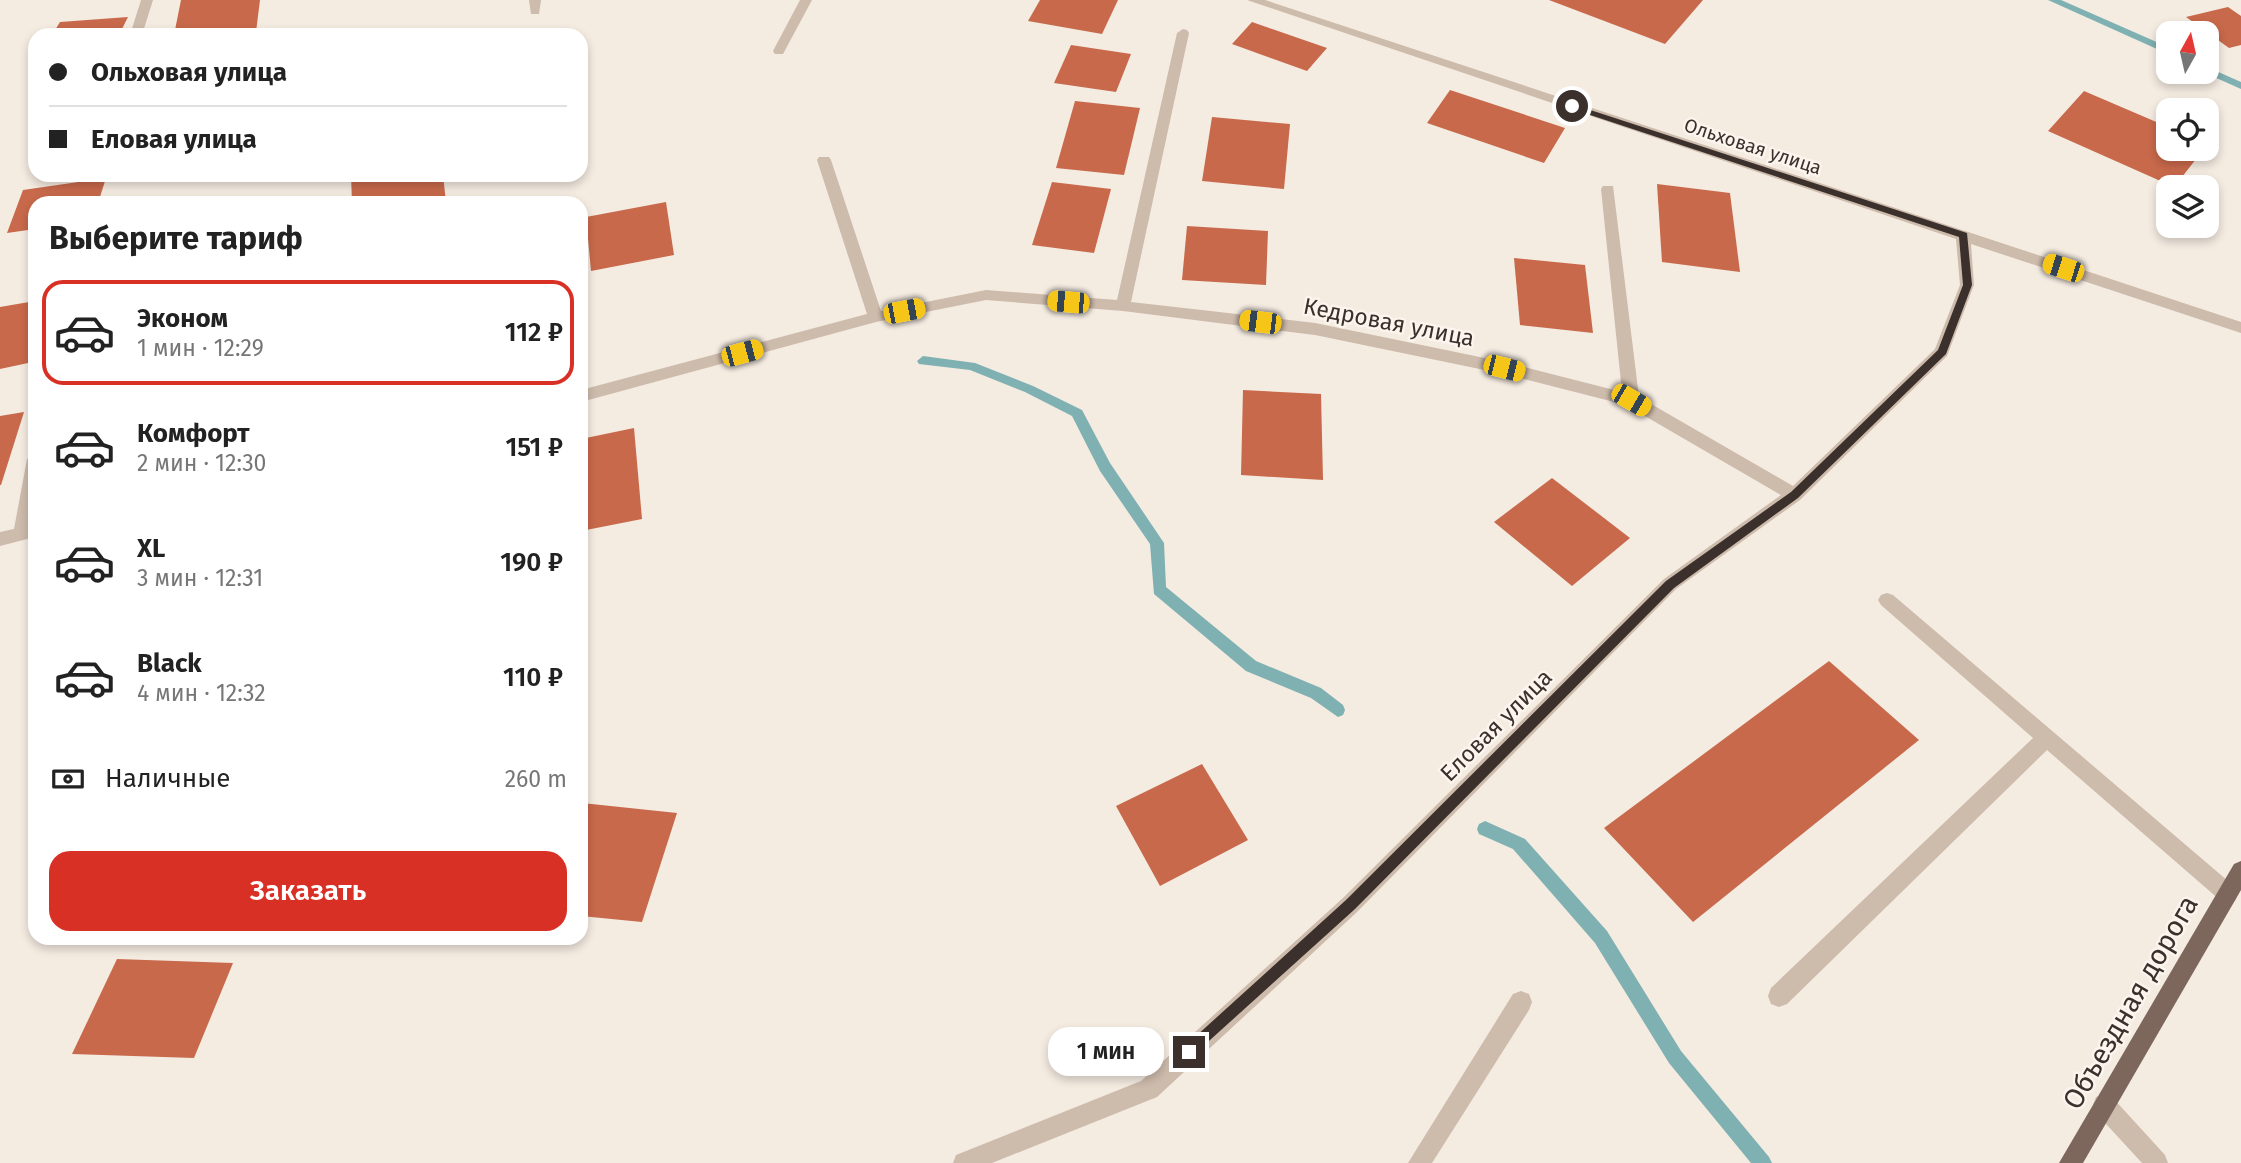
<!DOCTYPE html>
<html lang="ru">
<head>
<meta charset="utf-8">
<style>
	:root { --surface:#fff; --page:#f2f2f2; --text:#222; --muted:#767676; --line:#e0e0e0; --accent:#d93025 }
	body { margin:0; font-family:"Fira Sans",sans-serif; background:var(--page); color:var(--text); height:100vh; display:flex; flex-direction:column; font-size:26px; white-space:nowrap }
	* { box-sizing:border-box; margin:0 }
	p { font-size:23px; color:var(--muted) }
	.icon { flex:none; width:38px; height:38px; fill:none; stroke:currentColor; stroke-width:2; stroke-linecap:round; stroke-linejoin:round }
	.map { position:relative; flex:1; overflow:hidden }
	.sheet { position:absolute; left:28px; top:196px; width:560px; height:749px; display:flex; flex-direction:column; background:var(--surface); border-radius:21px; box-shadow:0 4px 10px #0003 }
	.sheet>* { flex:none }
	.banner { position:absolute; left:28px; top:28px; width:560px; height:154px; border-radius:21px; box-shadow:0 4px 10px #0003; display:grid; align-content:center; height:154px; padding:0 21px; background:var(--surface) }
	.needle { width:46px; rotate:8deg }
	.buttons { position:absolute; left:2156px; top:21px; display:grid; gap:14px }
	.buttons a { display:grid; place-items:center; width:63px; height:63px; border-radius:14px; background:var(--surface); box-shadow:0 4px 10px #0003; font-size:35px }
	.end { position:absolute; width:32px; height:32px; margin:-16px; border:9px solid #3b302b; background:#fff; box-shadow:0 0 0 4px #fff }
	.from { border-radius:50% }
	.bubble { position:absolute; height:49px; border-radius:21px; background:var(--surface); box-shadow:0 4px 10px #0003; font-size:23px; font-weight:600; line-height:49px; text-align:center }
	.car { position:absolute; width:21px; height:42px; margin:-21px -10px; border-radius:9px; box-shadow:0 0 5px 2px #0007; background:linear-gradient(#f5c518 24%,#345 0 40%,#f5c518 0 76%,#345 0 86%,#f5c518 0) }
	.banner b { display:flex; align-items:center; gap:24px; height:66px; font-size:26px }
	.banner b+b { border-top:2px solid var(--line) }
	.banner i { width:18px; height:18px; background:var(--text) }
	ul { padding:0; list-style:none }
	li { display:flex; align-items:center; gap:21px; height:105px; margin:0 14px 10px; padding:0 7px; border:4px solid transparent; border-radius:21px }
	li div { flex:1 }
	li b { display:block; font-size:26px }
	li em { font-style:normal; font-weight:600 }
	li.on { border-color:var(--accent) }
	li>.icon { width:63px; height:63px; stroke-width:1.5 }
	h2 { padding:0 21px; font-size:32px; line-height:84px }
	.pay { display:flex; align-items:center; gap:18px; height:77px; padding:0 21px; font-size:26px }
	.pay p { margin-inline-start:auto }
	.primary-button { display:flex; gap:14px; margin-top:auto; padding:14px 21px }
	.primary-button a { flex:1; height:80px; border-radius:21px; background:var(--accent); color:#fff; font-size:28px; font-weight:600; line-height:80px; text-align:center }
	.map>svg:first-child { display:block }
	.lines { fill:none; stroke-linecap:round; stroke-linejoin:round }
	.stream { fill:#7fb0b2; fill-rule:evenodd }
	.building { fill:#c8694b }
	.service { fill:#cdbbac; fill-rule:evenodd }
	.minor { fill:#cdbbac; fill-rule:evenodd }
	.primary { fill:#7d675c; fill-rule:evenodd }
	.route { fill:#3b302b }
	.labels { text-anchor:middle; stroke-width:5; stroke-linejoin:round; paint-order:stroke }
	.far-street-label { font-size:19px; fill:#3b302b; stroke:#fbf5ee }
	.street-label { font-size:23px; fill:#3b302b; stroke:#fbf5ee }
	.near-street-label { font-size:28px; fill:#3b302b; stroke:#fbf5ee }
</style>
</head>
<body>
<div class="map">
<svg width="2241" height="1163" viewBox="0 0 2241 1163">
	<rect width="100%" height="100%" fill="#f4ebe1"/>
	<g class="lines">
		<g class="stream">
			<polygon points="2048,0 2061,0 2168,47 2168,54"/>
			<polygon points="2207,67 2241,82 2241,89 2203,72 2207,72"/>
			<polygon points="923,356 975,363 1033,386 1082,410 1110,463 1164,543 1166,587 1256,661 1321,688 1343,705 1345,710 1343,715 1338,717 1311,698 1246,671 1154,594 1150,544 1100,471 1072,416 1025,392 970,370 919,364 917,361"/>
			<polygon points="1485,821 1525,839 1607,931 1681,1051 1769,1157 1772,1163 1751,1163 1669,1063 1595,943 1513,849 1479,834 1477,829 1479,824"/>
		</g>
	</g>
	<g class="building">
		<polygon points="181,0 260,0 256,32 239,35 174,35"/>
		<polygon points="1040,0 1118,0 1102,34 1028,21"/>
		<polygon points="1549,0 1703,0 1665,44"/>
		<polygon points="2228,7 2241,16 2241,45 2229,48 2186,17"/>
		<polygon points="128,17 119,35 52,35 60,22"/>
		<polygon points="1252,22 1327,48 1307,71 1232,44"/>
		<polygon points="1071,45 1131,54 1116,92 1054,83"/>
		<polygon points="1450,90 1565,128 1544,163 1427,123"/>
		<polygon points="2084,91 2168,127 2168,149 2204,149 2174,187 2048,131"/>
		<polygon points="1075,101 1140,108 1124,175 1056,168"/>
		<polygon points="1212,117 1290,124 1284,189 1202,181"/>
		<polygon points="351,175 443,175 446,202 352,203"/>
		<polygon points="106,178 98,203 35,203 35,229 7,233 23,190"/>
		<polygon points="1052,182 1111,189 1094,253 1032,245"/>
		<polygon points="1657,184 1730,193 1740,272 1662,262"/>
		<polygon points="666,202 674,255 591,271 586,217"/>
		<polygon points="1187,226 1268,231 1266,285 1182,280"/>
		<polygon points="1514,258 1585,265 1593,333 1520,325"/>
		<polygon points="35,301 35,335 28,363 0,369 0,307"/>
		<polygon points="1243,390 1321,394 1323,480 1241,475"/>
		<polygon points="24,412 1,485 0,485 0,416"/>
		<polygon points="634,428 642,519 581,531 581,439"/>
		<polygon points="1552,478 1630,538 1572,586 1494,522"/>
		<polygon points="1829,661 1919,740 1693,922 1604,828"/>
		<polygon points="1202,764 1248,840 1160,886 1116,806"/>
		<polygon points="582,803 677,813 642,922 581,916"/>
		<polygon points="117,959 233,963 194,1058 72,1054"/>
	</g>
	<g class="lines">
		<g class="service">
			<polygon points="1887,593 1893,595 2235,887 2238,894 2235,901 2228,904 2221,901 2047,750 1787,1004 1779,1007 1771,1004 1768,996 1771,988 2033,738 1881,605 1878,600 1881,595"/>
			<polygon points="1521,991 1529,994 1532,1002 1529,1010 1432,1163 1408,1163 1513,994"/>
			<polygon points="2104,1094 2112,1097 2165,1155 2168,1163 2142,1163 2096,1113 2093,1105 2096,1097"/>
		</g>
		<g class="minor">
			<polygon points="141,0 153,0 142,35 130,35"/>
			<polygon points="529,0 541,0 539,14 531,14"/>
			<polygon points="800,0 812,0 783,54 775,54 773,51"/>
			<polygon points="1247,0 1265,0 2241,322 2241,333 1971,244 1974,285 1947,356 1800,500 1676,589 1357,912 1157,1097 992,1163 953,1163 956,1155 1141,1081 1343,898 1664,579 1781,495 1626,405 1504,374 1315,335 1123,311 986,300 876,322 581,402 581,390 867,314 817,160 819,157 829,157 831,160 881,311 986,290 1117,300 1177,33 1183,29 1187,30 1189,33 1131,302 1315,323 1504,362 1622,392 1601,189 1603,186 1613,186 1639,397 1793,486 1935,349 1960,285 1956,239"/>
			<polygon points="35,453 35,504 31,524 35,523 35,537 0,546 0,532 14,529 27,459"/>
		</g>
		<polygon class="primary" points="2241,861 2241,890 2083,1163 2059,1163 2234,864"/>
	</g>
	<polygon class="route" points="1572,104 1967,233 1972,285 1946,354 1798,498 1674,588 1355,909 1189,1059 1182,1052 1184,1047 1346,900 1666,581 1791,492 1938,350 1963,285 1959,237 1569,108"/>
	<g class="labels">
		<g class="far-street-label">
			<text transform="translate(1753 146) rotate(18)" y="7">Ольховая улица</text>
		</g>
		<g class="street-label">
			<text transform="translate(1389 322) rotate(11)" y="8">Кедровая улица</text>
			<text transform="translate(1496 725) rotate(-45)" y="8">Еловая улица</text>
		</g>
		<g class="near-street-label">
			<text transform="translate(2130 1002) rotate(-60)" y="10">Объездная дорога</text>
		</g>
	</g>
</svg>
<div class="buttons">
<a><svg class="needle" viewBox="-14 -14 28 28"><path d="M0-13l5 13h-10z" fill="#e53935"/><path d="M0 13l5-13h-10z" fill="#767676"/></svg></a>
<a><svg class="icon" aria-label="locate" viewBox="0 0 24 24"><circle cx="12" cy="12" r="6"/><path d="M12 2v4M12 18v4M2 12h4M18 12h4"/></svg></a>
<a><svg class="icon" aria-label="layers" viewBox="0 0 24 24"><path d="M12 4l9 5-9 5-9-5zM3 14l9 5 9-5"/></svg></a>
</div>
<i class="end from" style="left:1572px;top:106px"></i>
<i class="end" style="left:1189px;top:1052px"></i>
<div class="bubble" style="left:1048px;top:1027px;width:116px">1 мин</div>
<i class="car" style="left:2063px;top:268px;rotate:288deg"></i>
<i class="car" style="left:1068px;top:302px;rotate:275deg"></i>
<i class="car" style="left:904px;top:311px;rotate:79deg"></i>
<i class="car" style="left:1260px;top:322px;rotate:277deg"></i>
<i class="car" style="left:742px;top:353px;rotate:75deg"></i>
<i class="car" style="left:1504px;top:368px;rotate:104deg"></i>
<i class="car" style="left:1631px;top:400px;rotate:120deg"></i>
<div class="banner">
<b><i class="from"></i>Ольховая улица</b>
<b><i></i>Еловая улица</b>
</div>
<section class="sheet">
<h2>Выберите тариф</h2>
<ul>
<li class="on"><svg class="icon" aria-label="car" viewBox="0 0 24 24"><path d="M5 17H2v-5l4-1 3-4h7l3 4 3 1v5h-3M9 17h6M6 11h13"/><circle cx="7" cy="17" r="2"/><circle cx="17" cy="17" r="2"/></svg><div><b>Эконом</b><p>1 мин · 12:29</p></div><em>112 ₽</em></li>
<li><svg class="icon" aria-label="car" viewBox="0 0 24 24"><path d="M5 17H2v-5l4-1 3-4h7l3 4 3 1v5h-3M9 17h6M6 11h13"/><circle cx="7" cy="17" r="2"/><circle cx="17" cy="17" r="2"/></svg><div><b>Комфорт</b><p>2 мин · 12:30</p></div><em>151 ₽</em></li>
<li><svg class="icon" aria-label="car" viewBox="0 0 24 24"><path d="M5 17H2v-5l4-1 3-4h7l3 4 3 1v5h-3M9 17h6M6 11h13"/><circle cx="7" cy="17" r="2"/><circle cx="17" cy="17" r="2"/></svg><div><b>XL</b><p>3 мин · 12:31</p></div><em>190 ₽</em></li>
<li><svg class="icon" aria-label="car" viewBox="0 0 24 24"><path d="M5 17H2v-5l4-1 3-4h7l3 4 3 1v5h-3M9 17h6M6 11h13"/><circle cx="7" cy="17" r="2"/><circle cx="17" cy="17" r="2"/></svg><div><b>Black</b><p>4 мин · 12:32</p></div><em>110 ₽</em></li>
</ul>
<div class="pay"><svg class="icon" aria-label="cash" viewBox="0 0 24 24"><path d="M3 7h18v10H3z"/><circle cx="12" cy="12" r="2"/></svg>Наличные<p>260 m</p></div>
<div class="primary-button"><a>Заказать</a></div>
</section>
</div>
</body>
</html>
